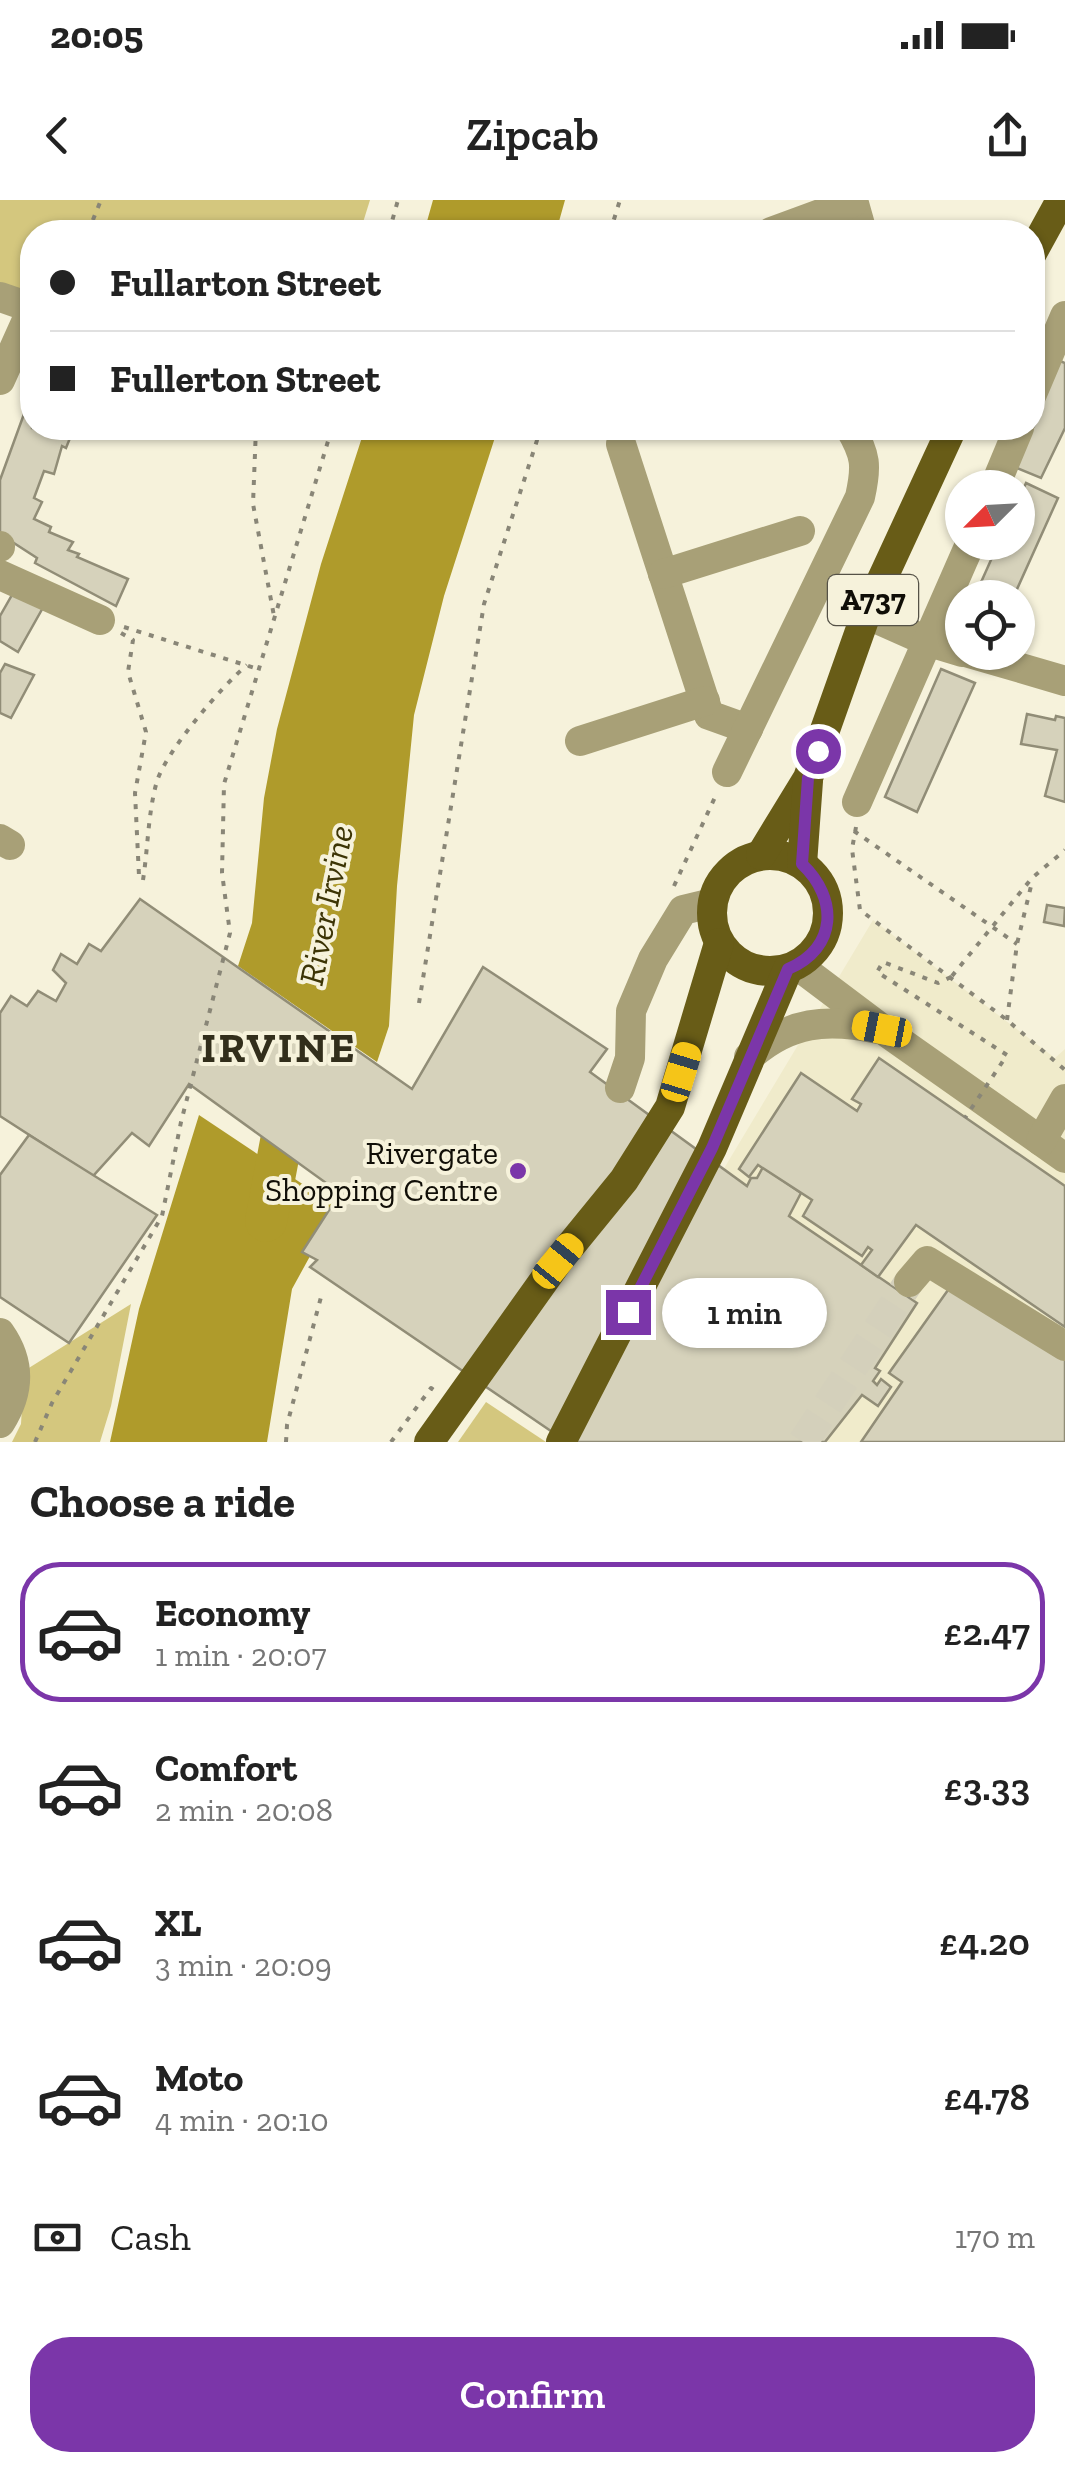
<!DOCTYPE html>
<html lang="en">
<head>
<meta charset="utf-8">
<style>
	:root { --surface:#fff; --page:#f2f2f2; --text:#222; --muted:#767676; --line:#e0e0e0; --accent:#7b36a9 }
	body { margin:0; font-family:"Zilla Slab",serif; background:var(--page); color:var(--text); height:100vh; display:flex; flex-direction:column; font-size:38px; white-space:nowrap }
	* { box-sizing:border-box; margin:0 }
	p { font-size:32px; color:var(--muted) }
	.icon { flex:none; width:55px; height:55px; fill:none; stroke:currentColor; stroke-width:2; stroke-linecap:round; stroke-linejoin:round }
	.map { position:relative; height:1242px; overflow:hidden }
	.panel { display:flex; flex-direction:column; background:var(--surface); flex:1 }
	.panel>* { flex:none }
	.guide { position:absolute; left:20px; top:20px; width:1025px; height:220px; border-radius:40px; box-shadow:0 2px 8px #0004; display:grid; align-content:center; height:220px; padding:0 30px; background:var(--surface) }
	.needle { width:65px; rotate:246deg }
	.tools { position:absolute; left:945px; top:270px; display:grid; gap:20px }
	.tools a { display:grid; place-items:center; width:90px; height:90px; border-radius:50%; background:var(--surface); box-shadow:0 2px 8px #0004; font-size:50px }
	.end { position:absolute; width:45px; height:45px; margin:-22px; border:12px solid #7b36a9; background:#fff; box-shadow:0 0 0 5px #fff }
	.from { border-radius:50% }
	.bubble { position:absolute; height:70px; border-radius:35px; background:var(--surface); box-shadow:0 2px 8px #0004; font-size:32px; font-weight:600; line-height:70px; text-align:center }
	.car { position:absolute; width:30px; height:60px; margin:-30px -15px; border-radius:12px; box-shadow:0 0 8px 2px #0007; background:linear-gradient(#f5c518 24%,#345 0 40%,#f5c518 0 76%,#345 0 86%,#f5c518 0) }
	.guide b { display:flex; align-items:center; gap:35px; height:95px; font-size:38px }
	.guide b+b { border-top:2px solid var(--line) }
	.guide i { width:25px; height:25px; background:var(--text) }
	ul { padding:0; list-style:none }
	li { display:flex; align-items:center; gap:30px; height:140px; margin:0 20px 15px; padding:0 10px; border:5px solid transparent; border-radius:40px }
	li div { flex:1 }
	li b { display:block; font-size:38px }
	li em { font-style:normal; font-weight:600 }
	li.selected { border-color:var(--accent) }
	li>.icon { width:90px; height:90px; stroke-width:1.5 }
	h2 { padding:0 30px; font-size:45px; line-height:120px }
	.pay { display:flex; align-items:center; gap:25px; height:110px; padding:0 30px; font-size:38px }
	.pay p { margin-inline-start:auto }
	.action { display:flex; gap:20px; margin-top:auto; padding:20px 30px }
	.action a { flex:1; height:115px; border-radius:40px; background:var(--accent); color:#fff; font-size:40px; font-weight:600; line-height:115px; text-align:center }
	.status { display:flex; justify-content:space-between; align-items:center; height:70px; padding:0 50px; background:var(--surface); direction:ltr }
	.status svg { height:28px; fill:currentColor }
	header { display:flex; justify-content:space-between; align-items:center; height:130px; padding:0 30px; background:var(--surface); font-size:45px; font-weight:600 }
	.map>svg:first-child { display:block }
	.built { fill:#f0ebcb }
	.green { fill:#d4c77e }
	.water { fill:#af9b2b }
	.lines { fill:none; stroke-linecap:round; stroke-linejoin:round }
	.river { stroke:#af9b2b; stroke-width:42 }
	.building { fill:#d6d2bb; stroke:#918d77; stroke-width:2.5 }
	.minor-tunnel { stroke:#d4d0bb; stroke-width:30; stroke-dasharray:30 15; stroke-linecap:butt }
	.path { stroke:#898677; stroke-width:4; stroke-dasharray:5 8; stroke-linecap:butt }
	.minor { stroke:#a8a077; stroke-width:30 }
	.major { stroke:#685c17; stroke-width:30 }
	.path-bridge { stroke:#898677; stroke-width:4; stroke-dasharray:5 8; stroke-linecap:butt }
	.route { stroke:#7b36a9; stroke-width:12 }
	.poi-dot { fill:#7b36a9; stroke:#f6f2db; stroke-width:4 }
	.labels { text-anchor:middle; stroke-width:8; stroke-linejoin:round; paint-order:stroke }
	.shield { fill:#f6f2db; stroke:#555247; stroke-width:2.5 }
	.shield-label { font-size:30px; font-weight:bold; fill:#100e07 }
	.poi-label { font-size:32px; fill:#100e07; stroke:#f6f2db; text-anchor:end }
	.water-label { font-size:35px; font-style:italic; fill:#3c3405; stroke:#f6f2db }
	.district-label { font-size:42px; font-weight:bold; letter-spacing:2.5px; fill:#322e1b; stroke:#f6f2db }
</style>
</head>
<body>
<div class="status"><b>20:05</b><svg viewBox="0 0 49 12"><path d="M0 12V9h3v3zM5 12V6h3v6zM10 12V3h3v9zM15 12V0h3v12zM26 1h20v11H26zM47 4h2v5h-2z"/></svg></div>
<header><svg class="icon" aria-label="back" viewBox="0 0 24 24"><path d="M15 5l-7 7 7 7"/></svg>Zipcab<svg class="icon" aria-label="share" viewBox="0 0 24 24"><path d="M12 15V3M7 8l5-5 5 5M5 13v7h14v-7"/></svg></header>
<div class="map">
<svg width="1065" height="1242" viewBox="0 0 1065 1242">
	<rect width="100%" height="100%" fill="#f6f2db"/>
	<polygon class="built" points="873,720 1055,858 1065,849 1065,1242 560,1242"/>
	<g class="green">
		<polygon points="0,0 370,0 360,32 32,32 32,95 0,85"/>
		<polygon points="131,1104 111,1206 100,1242 12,1242 21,1224 24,1171"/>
		<polygon points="486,1202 546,1242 458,1242"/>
	</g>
	<g class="water">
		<polygon points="433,0 565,0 556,32 424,32"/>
		<polygon points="365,228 498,228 444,396 414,515 397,686 389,826 377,862 238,766 252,723 264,598 277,529 321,364"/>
		<polygon points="199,915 337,1007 292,1089 267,1242 110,1242 139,1109"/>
	</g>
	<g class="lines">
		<polyline class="river" points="266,1021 290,894"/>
	</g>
	<g class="building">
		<polygon points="1060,161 1065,163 1065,228 1041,278 1012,266 1040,215 1037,212"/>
		<polygon points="32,192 32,228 74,228 66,248 62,246 54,274 44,271 34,298 42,302 34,319 51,327 49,332 73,342 68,350 79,354 77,357 128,379 116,406 35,363 37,358 0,334 0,280"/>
		<polygon points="1026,283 1058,298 1013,398 974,398 999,342 1018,342 1018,301"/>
		<polygon points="16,388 45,404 18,452 0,441 0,416"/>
		<polygon points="5,464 34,475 11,518 0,513 0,473"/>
		<polygon points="941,469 975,483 917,612 885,597"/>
		<polygon points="1027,514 1055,520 1056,516 1065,518 1065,602 1045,596 1057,550 1021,544"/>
		<polygon points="140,699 412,889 483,767 607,849 590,872 747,986 751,978 757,978 763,967 801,993 789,1016 917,1103 875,1168 880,1171 873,1181 877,1185 881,1179 891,1187 878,1206 862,1195 825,1242 567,1242 310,1067 317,1060 302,1052 340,993 189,884 149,946 132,933 93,976 0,916 0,813 11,796 27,806 38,791 56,801 66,783 53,770 61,754 77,764 89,744 101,751"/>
		<polygon points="1047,705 1065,708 1064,726 1044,722"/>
		<polygon points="879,858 1065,986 1065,1127 916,1025 878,1077 861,1065 872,1050 868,1047 862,1056 803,1016 812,1000 758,965 749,977 739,969 801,873 857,911 861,904 852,899"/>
		<polygon points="29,935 157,1015 69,1143 0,1097 0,975"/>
		<polygon points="953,1083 1065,1159 1065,1242 861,1242 902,1182 889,1173"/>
	</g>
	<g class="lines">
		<polyline class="minor-tunnel" points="803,1242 909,1082"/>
		<g class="path">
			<polyline points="88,32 101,0"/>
			<polyline points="389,32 398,0"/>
			<polyline points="610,32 620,0"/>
			<polyline points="256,228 253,304 274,416"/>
			<polyline points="124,427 258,469"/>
			<polyline points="121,433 133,440 128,472 146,532 135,593 139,676"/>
			<polyline points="856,627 852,649 860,710 1007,820 1065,870"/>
			<polyline points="854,631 1017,744"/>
			<path d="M143,680c5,-32 5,-68 14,-99 10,-31 65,-95 90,-116"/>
			<polyline points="674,686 716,595"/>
			<polyline points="952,776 1032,678 1065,650"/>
			<polyline points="419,803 484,404 541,228"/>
			<polyline points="1007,820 1017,744 1032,682"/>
			<polyline points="35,1242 52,1203 162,1016 181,922 230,733 222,673 224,584 332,228"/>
			<polyline points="286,1242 287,1225 321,1097"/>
			<polyline points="391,1242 431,1188 434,1190"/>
		</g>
		<g class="minor">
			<polyline points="853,0 862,32"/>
			<polyline points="771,32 853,2"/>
			<polyline points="0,97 32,108"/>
			<polyline points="0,180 32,109"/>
			<polyline points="1032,194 1065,116"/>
			<polyline points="621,244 709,515 748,529"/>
			<polyline points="994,288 1019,228"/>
			<polyline points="0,346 0,347"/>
			<polyline points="663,374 800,331"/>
			<polyline points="0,375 100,420"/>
			<polyline points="866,414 929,442 962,452"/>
			<polyline points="966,452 1065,481"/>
			<polyline points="580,541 705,501"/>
			<path d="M727,572l133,-275c7,-31 6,-42 -10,-69"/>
			<polyline points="857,602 971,342"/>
			<polyline points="0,639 10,645"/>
			<polyline points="797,765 882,829 1065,958"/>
			<path d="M749,857c40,-36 78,-39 130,-28"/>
			<polyline points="620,888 630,858 631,811 653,759 683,710 712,703"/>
			<polyline points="1041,941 1065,899"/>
			<polyline points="909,1082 927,1061 1065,1146"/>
			<path d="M0,1133c21,30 19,60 0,90"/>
		</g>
		<g class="major">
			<polyline points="1032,53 1061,0"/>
			<circle cx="770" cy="713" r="58"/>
			<polyline points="761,655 808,578 866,414 952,228"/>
			<polyline points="802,664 808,581"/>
			<polyline points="429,1242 558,1061 624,980 670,907 719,743"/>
			<polyline points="561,1242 712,948 788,769"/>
		</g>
		<polyline class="path-bridge" points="951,777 938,783 883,762 877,772 1007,855 965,918"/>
	</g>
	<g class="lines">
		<path class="route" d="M628,1112l84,-164 76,-179c50,-21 50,-71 14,-105l6,-86 10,-27"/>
	</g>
	<circle class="poi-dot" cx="518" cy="971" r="10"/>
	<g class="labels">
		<rect class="shield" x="828" y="375" width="90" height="50" rx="8"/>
		<g class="shield-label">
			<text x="873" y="410">A737</text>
		</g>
		<g class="poi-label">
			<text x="498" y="964">Rivergate<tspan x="498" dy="37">Shopping Centre</tspan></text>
		</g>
		<g class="water-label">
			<text transform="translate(326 705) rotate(-79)" y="12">River Irvine</text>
		</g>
		<g class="district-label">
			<text x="279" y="862">IRVINE</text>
		</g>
	</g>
</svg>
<div class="tools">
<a><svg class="needle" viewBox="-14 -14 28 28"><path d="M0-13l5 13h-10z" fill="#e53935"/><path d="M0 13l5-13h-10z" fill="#767676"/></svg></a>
<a><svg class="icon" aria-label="locate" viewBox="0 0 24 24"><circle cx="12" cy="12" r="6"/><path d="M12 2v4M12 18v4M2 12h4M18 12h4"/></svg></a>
</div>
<i class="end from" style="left:818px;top:551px"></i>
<i class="end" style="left:628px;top:1112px"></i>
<div class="bubble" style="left:662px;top:1078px;width:165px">1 min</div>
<i class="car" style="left:882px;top:829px;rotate:281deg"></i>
<i class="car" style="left:681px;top:872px;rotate:17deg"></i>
<i class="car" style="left:558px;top:1061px;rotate:39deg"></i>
<div class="guide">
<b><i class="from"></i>Fullarton Street</b>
<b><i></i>Fullerton Street</b>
</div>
</div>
<section class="panel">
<h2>Choose a ride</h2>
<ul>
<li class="selected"><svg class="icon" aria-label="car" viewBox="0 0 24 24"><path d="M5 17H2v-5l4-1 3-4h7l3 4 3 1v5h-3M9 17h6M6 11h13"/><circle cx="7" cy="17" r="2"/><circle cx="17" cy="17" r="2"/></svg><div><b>Economy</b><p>1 min · 20:07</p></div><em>£2.47</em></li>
<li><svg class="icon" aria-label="car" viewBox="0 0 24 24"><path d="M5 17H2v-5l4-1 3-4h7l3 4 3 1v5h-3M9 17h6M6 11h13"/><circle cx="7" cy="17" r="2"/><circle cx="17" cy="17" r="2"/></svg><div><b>Comfort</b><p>2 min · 20:08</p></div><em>£3.33</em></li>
<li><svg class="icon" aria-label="car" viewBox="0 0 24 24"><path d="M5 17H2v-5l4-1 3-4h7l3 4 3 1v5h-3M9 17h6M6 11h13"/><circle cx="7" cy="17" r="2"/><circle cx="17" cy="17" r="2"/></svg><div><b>XL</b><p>3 min · 20:09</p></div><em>£4.20</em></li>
<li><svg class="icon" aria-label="car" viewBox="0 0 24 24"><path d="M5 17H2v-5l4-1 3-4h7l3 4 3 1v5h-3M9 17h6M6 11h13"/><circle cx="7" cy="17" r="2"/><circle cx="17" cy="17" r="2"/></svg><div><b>Moto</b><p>4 min · 20:10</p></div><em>£4.78</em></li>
</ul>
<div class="pay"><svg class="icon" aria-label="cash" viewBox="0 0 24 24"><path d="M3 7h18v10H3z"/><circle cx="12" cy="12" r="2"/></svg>Cash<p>170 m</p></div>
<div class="action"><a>Confirm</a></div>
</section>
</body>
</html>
